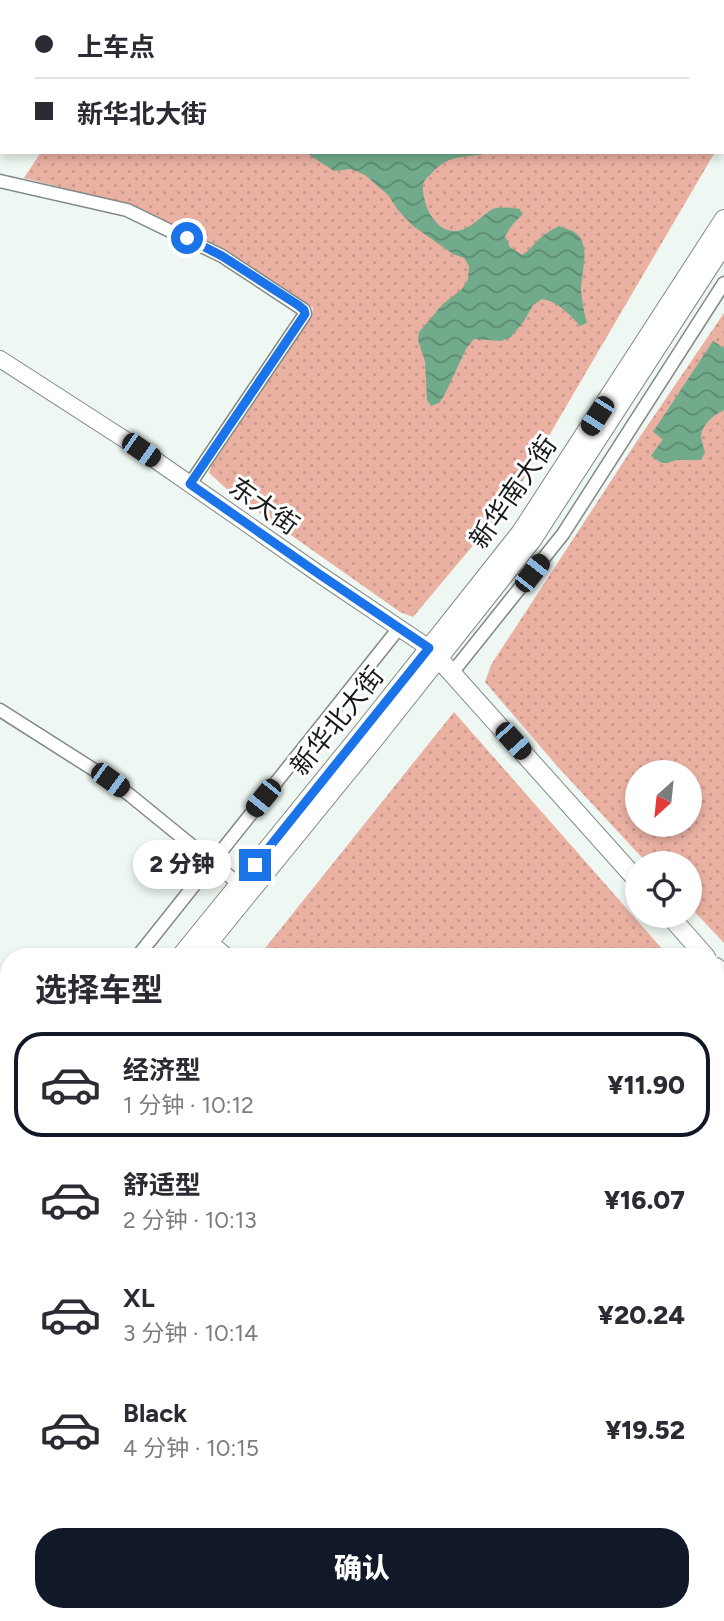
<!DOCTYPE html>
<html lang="zh">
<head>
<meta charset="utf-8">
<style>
	:root { --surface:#fff; --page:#f7f7f7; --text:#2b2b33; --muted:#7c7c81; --line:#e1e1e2; --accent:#111827 }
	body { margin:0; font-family:Figtree,"Noto Sans SC",sans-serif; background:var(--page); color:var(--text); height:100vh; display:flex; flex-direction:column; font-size:26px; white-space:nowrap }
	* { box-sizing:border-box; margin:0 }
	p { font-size:23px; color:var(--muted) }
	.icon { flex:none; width:38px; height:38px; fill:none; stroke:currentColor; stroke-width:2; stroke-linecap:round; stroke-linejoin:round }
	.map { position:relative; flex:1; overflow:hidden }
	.sheet { position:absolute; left:0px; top:948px; width:724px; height:674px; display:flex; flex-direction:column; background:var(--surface); border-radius:28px 28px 0 0; box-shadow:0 4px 10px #0003 }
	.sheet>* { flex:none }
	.hud { position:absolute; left:0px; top:0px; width:724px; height:154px; box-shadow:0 4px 10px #0003; display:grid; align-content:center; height:154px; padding:0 35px; background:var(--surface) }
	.needle { width:46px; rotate:207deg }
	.fabs { position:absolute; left:625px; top:760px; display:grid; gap:14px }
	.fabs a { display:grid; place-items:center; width:77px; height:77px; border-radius:50%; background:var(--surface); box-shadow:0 4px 10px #0003; font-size:35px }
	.end { position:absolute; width:32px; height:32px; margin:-16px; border:9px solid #1a73e8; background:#fff; box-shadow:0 0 0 4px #fff }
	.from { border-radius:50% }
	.bubble { position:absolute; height:49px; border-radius:24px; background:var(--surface); box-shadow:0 4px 10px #0003; font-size:23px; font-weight:800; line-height:49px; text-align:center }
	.car { position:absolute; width:21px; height:42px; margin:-21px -10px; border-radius:9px; box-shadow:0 0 5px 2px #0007; background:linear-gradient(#222 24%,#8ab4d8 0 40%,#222 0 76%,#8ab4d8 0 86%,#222 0) }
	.hud b { display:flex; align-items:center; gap:24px; height:66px; font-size:26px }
	.hud b+b { border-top:2px solid var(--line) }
	.hud i { width:18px; height:18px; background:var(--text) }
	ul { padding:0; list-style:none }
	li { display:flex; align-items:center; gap:21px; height:105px; margin:0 14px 10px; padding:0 21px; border:4px solid transparent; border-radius:28px }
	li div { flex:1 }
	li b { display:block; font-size:26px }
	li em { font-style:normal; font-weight:800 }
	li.selected { border-color:var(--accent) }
	li>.icon { width:63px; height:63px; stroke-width:1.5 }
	h2 { padding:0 35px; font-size:32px; line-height:84px }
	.cta { display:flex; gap:14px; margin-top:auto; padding:14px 35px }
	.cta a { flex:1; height:80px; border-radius:28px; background:var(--accent); color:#fff; font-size:28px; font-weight:800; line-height:80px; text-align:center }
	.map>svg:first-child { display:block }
	.park { fill:url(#park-dots); fill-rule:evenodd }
	.water { fill:url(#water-waves) }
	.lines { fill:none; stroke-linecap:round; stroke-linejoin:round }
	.minor-casing { stroke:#828a85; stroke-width:15 }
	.tertiary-casing { stroke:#828a85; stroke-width:18 }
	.secondary-casing { stroke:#828a85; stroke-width:20 }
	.minor { stroke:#fff; stroke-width:12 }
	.tertiary { stroke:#fff; stroke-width:16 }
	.secondary { stroke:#fff; stroke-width:18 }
	.route { stroke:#1a73e8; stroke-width:9 }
	.labels { text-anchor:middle; stroke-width:6; stroke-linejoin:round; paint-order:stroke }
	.street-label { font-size:26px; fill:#171a18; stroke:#fff }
</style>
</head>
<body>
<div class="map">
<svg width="724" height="1621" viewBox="0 0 724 1621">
	<defs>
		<pattern id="park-dots" width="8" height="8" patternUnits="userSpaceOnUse" patternTransform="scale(1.75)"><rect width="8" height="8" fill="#eab1a3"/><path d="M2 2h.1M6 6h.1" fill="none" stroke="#c8988c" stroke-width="1.8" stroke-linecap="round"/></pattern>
		<pattern id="water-waves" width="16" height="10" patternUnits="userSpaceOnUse" patternTransform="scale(1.75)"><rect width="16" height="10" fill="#72ab8c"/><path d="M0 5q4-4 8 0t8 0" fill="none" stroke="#5d8a71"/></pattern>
	</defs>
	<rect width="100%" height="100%" fill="#eef7f1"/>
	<g class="park">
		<polygon points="72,0 602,0 604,2 75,2"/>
		<polygon points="41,152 715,152 516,492 496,518 413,617 400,612 230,492 209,473 214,457 312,314 313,308 199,236 123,203 24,178"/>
		<path d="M724,313v630l-34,-36v-44h-43l-90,-97 -72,-84 6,-17 146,-224zM637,772h53v52h-53z"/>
		<polygon points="454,712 664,951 659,957 258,957"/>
		<polygon points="9,1256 9,1614 342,1614 337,1621 0,1621 0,1267"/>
	</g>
	<g class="water">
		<path d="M305,152h184c-12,5 -25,3 -37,7 -9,3 -16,9 -22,16 -4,3 -8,8 -7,13 0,22 18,53 43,40 9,-4 19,-15 27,-19 7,-3 19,-1 27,0l2,6 -9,9 -8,12 5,11 12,8c8,-4 11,-11 17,-16 7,-6 12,-9 20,-13 7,3 15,4 20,10 11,14 2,38 2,54 1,12 3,22 6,33l-7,3c-11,-12 -21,-24 -38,-27l-9,6 -9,16 -13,16 -10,4 -27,-2 -8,10 -22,47 -5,7 -8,3 -4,-6 -2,-39 -7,-21 1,-8 24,-28 19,-15 6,-10 1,-13 -5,-8 -11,-4 -40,-28 -15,-16 -10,-15 -23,-20 -14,-6 -17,2z"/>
		<path d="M713,341l11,7v62c-10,5 -21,13 -23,25 0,5 3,13 4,17l-4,8h-25l-8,3h-6l-11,-7 12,-17 -10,-7z"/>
		<polygon points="9,1314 9,1587 7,1575 0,1557 0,1324"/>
		<polygon points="16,1614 293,1614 286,1621 19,1621"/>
	</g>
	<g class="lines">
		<g class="minor-casing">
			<g id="minor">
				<polyline points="0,181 127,210 222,256 304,310 305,314 190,484"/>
				<polyline points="452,673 563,534 724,283"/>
				<polyline points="0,710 110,780 131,796 239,884"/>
				<polyline points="137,957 399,628"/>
				<polyline points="0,1075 9,1082"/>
				<polyline points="0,1129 9,1118"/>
				<polyline points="716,1553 724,1545"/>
				<polyline points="631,1621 643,1614"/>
			</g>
		</g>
		<g class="tertiary-casing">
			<g id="tertiary">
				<polyline points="0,359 141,450 319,574 429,648"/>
				<polyline points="209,942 227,957"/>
				<polyline points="716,1185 724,1174"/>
				<polyline points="716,1385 724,1392"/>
				<polyline points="394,1621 400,1614"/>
			</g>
		</g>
		<g class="secondary-casing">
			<g id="secondary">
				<polyline points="432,651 637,880"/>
				<polyline points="669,915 706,957"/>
				<polyline points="180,957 365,729 521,532 724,219"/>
				<polyline points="197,957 376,737 532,540 724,244"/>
				<polyline points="716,967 724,974"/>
				<polyline points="0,1180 9,1169"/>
				<polyline points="0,1201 9,1190"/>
			</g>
		</g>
		<use href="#minor" class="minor"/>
		<use href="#tertiary" class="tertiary"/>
		<use href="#secondary" class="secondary"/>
	</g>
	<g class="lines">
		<polyline class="route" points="187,238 222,256 298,305 304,310 305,314 190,484 319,574 429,648 255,865"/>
	</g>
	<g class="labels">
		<g class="street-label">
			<text transform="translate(513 492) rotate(-55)" y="9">新华南大街</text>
			<text transform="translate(264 506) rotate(35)" y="9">东大街</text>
			<text transform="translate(337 721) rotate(-51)" y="9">新华北大街</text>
		</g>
	</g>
</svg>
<div class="fabs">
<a><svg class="needle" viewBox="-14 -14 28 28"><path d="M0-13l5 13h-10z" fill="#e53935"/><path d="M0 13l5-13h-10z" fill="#7c7c81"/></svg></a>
<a><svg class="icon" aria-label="locate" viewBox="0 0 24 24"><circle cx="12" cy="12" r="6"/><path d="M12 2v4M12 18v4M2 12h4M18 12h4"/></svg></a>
</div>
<i class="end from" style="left:187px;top:238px"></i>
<i class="end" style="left:255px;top:865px"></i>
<div class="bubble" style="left:133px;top:840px;width:98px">2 分钟</div>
<i class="car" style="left:597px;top:416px;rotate:213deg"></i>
<i class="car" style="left:141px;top:450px;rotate:125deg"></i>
<i class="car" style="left:532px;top:573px;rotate:38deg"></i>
<i class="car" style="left:513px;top:741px;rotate:138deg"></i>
<i class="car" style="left:110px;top:780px;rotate:126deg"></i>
<i class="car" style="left:263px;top:798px;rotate:219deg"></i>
<div class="hud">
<b><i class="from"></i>上车点</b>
<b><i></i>新华北大街</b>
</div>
<section class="sheet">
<h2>选择车型</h2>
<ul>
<li class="selected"><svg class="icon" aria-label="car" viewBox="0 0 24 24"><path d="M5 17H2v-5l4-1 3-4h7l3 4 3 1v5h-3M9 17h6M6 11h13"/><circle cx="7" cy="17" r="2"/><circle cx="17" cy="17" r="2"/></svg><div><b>经济型</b><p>1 分钟 · 10:12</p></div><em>¥11.90</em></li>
<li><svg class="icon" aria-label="car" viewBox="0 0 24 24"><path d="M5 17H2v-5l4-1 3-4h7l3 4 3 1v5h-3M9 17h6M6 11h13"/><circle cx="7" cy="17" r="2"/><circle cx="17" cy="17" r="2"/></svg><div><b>舒适型</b><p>2 分钟 · 10:13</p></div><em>¥16.07</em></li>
<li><svg class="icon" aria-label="car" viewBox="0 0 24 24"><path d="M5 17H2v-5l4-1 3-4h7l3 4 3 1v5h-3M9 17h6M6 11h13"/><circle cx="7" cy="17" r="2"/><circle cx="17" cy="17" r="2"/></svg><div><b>XL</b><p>3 分钟 · 10:14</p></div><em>¥20.24</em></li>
<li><svg class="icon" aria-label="car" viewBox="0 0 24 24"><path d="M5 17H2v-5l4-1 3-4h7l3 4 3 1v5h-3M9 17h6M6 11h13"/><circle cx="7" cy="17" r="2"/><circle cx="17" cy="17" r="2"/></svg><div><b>Black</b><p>4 分钟 · 10:15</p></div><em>¥19.52</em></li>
</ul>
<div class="cta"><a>确认</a></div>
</section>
</div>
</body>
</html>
